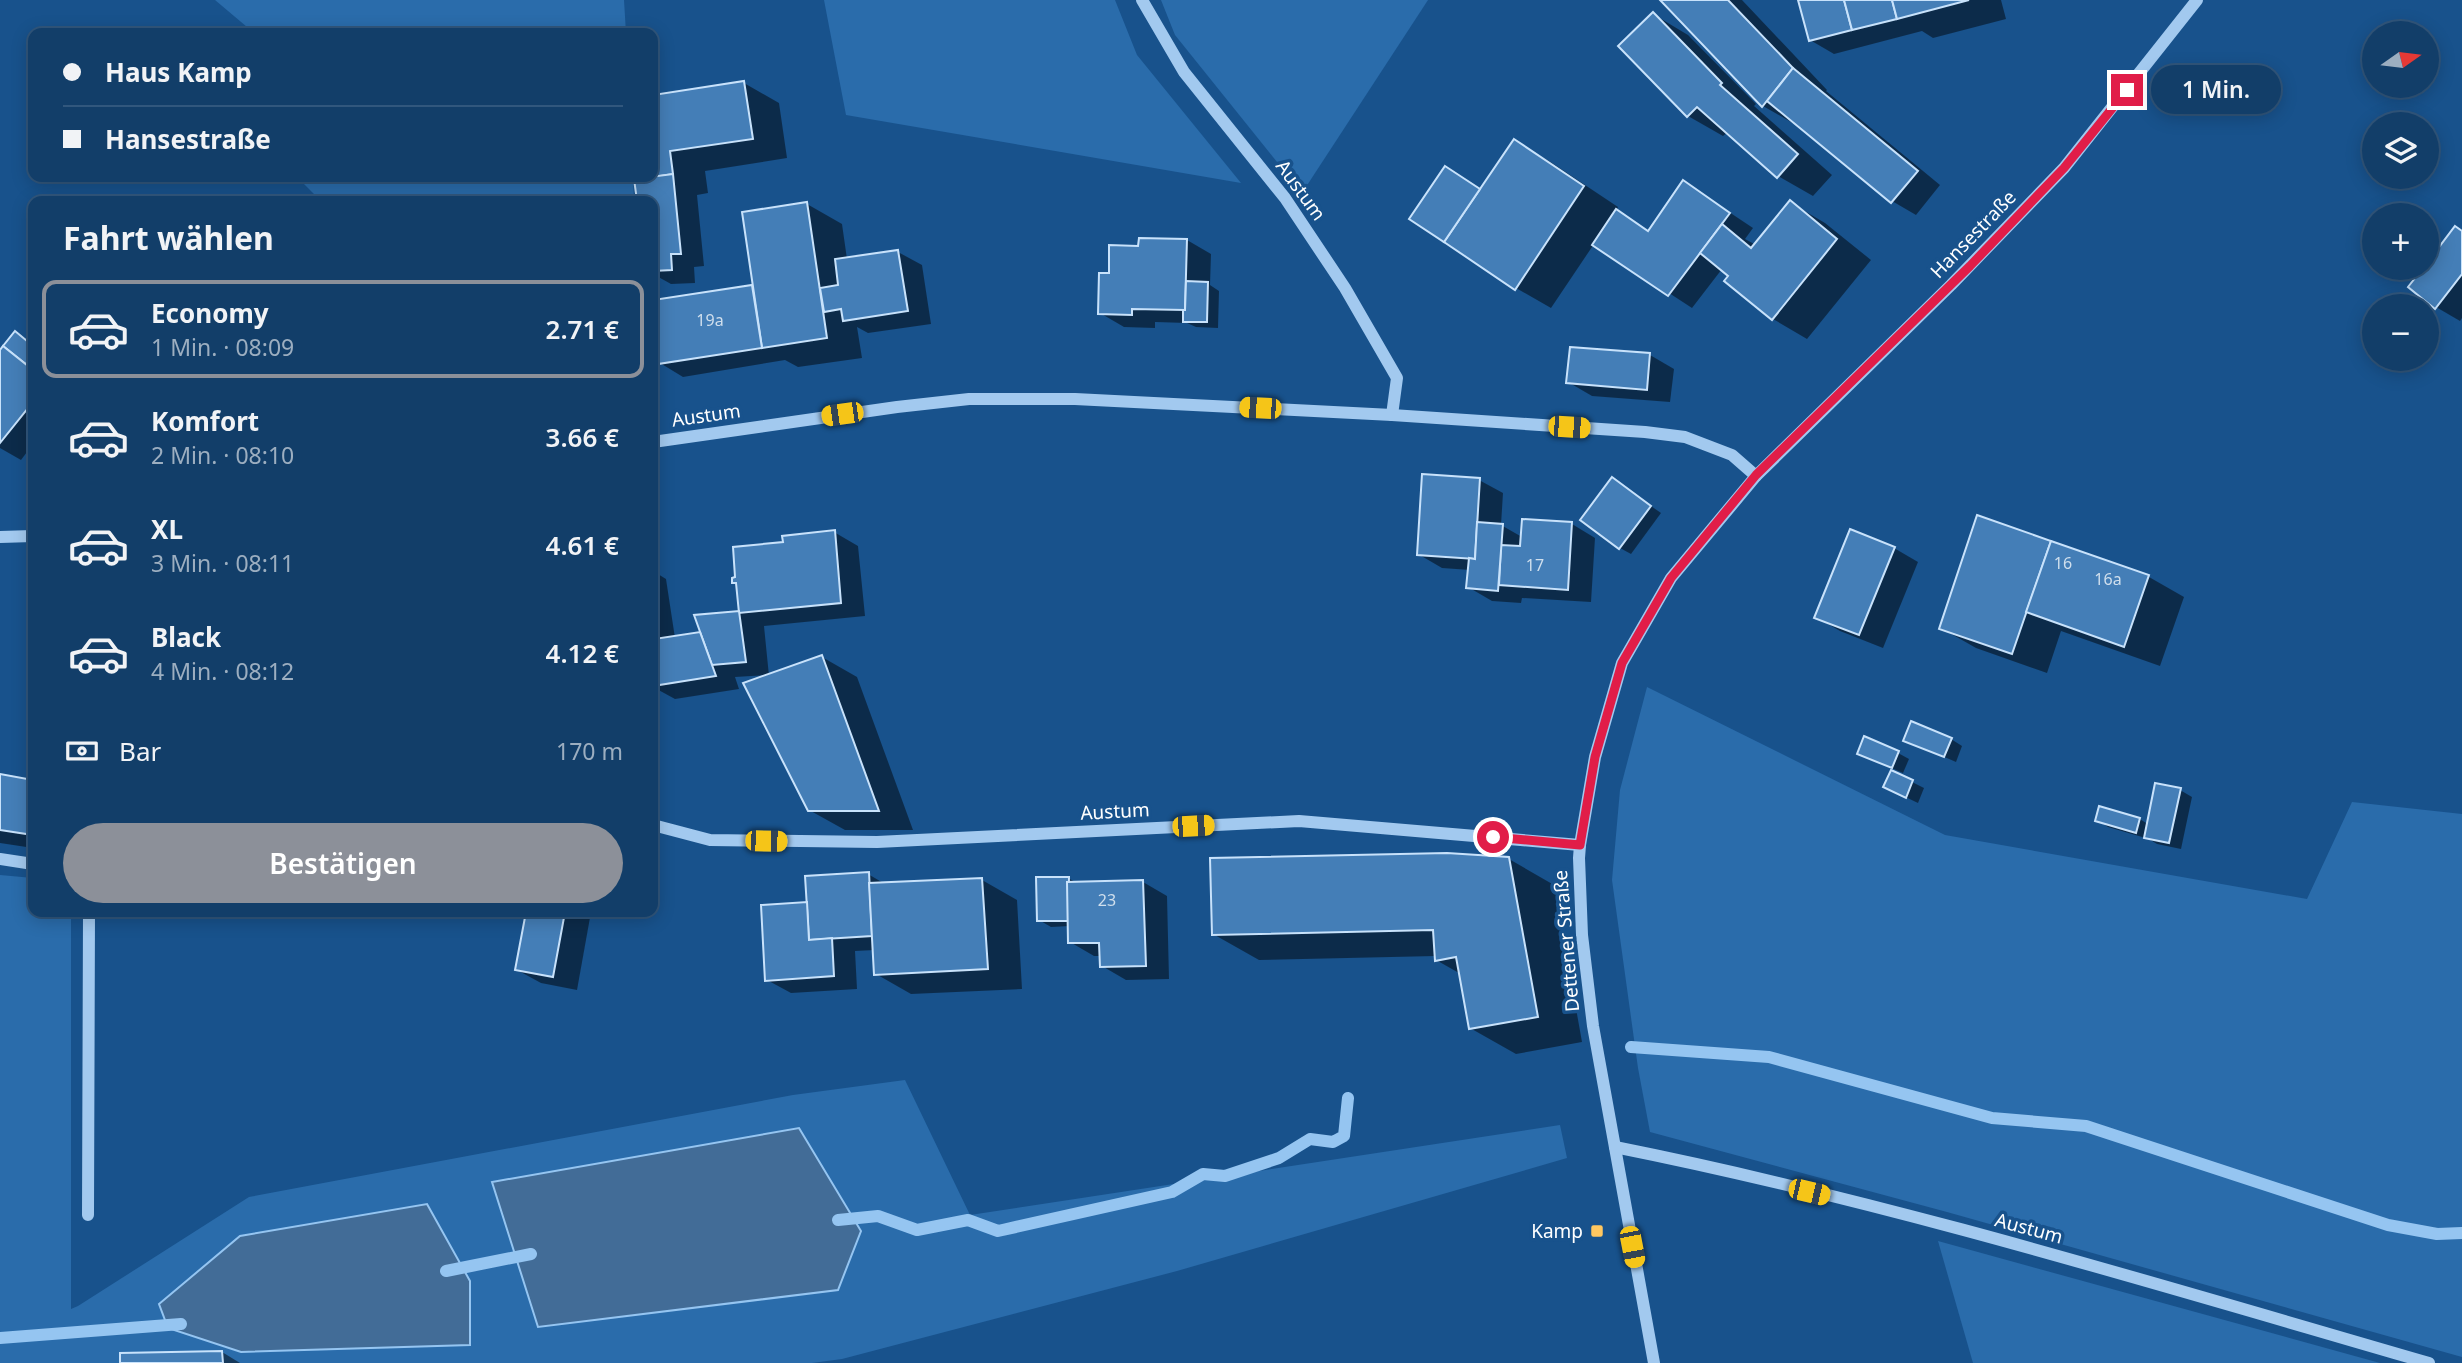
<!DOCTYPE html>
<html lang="de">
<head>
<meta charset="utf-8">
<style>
	:root { --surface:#123e69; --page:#1f4971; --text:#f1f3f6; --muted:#9caec0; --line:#31577d; --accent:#8c9099 }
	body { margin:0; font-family:"Noto Sans",sans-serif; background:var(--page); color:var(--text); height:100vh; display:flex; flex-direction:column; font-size:26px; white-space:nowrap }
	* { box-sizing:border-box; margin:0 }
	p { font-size:23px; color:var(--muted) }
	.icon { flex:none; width:38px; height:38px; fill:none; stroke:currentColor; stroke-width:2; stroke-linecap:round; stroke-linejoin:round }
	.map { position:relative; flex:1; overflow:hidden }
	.details { position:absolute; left:28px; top:196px; width:630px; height:721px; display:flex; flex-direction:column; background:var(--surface); border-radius:14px; box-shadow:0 4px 18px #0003,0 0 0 2px var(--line) }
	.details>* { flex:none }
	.hud { position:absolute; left:28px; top:28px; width:630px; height:154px; border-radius:14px; box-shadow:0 4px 18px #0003,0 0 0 2px var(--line); display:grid; align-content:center; height:154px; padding:0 35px; background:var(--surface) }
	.needle { width:46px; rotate:76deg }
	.fabs { position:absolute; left:2362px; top:21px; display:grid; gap:14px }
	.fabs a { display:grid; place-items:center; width:77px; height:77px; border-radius:50%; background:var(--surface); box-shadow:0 4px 18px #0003,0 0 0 2px var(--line); font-size:35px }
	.end { position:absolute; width:32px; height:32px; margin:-16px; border:9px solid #e11d48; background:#fff; box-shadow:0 0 0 4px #fff }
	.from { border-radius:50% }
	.bubble { position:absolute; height:49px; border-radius:24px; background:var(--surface); box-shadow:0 4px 18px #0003,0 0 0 2px var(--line); font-size:23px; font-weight:600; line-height:49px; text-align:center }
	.car { position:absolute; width:21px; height:42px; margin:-21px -10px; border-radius:9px; box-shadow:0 0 5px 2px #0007; background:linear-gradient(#f5c518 24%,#345 0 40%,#f5c518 0 76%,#345 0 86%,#f5c518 0) }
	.hud b { display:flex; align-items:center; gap:24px; height:66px; font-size:26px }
	.hud b+b { border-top:2px solid var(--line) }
	.hud i { width:18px; height:18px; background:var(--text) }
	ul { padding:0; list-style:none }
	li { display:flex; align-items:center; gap:21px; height:98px; margin:0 14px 10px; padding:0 21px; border:4px solid transparent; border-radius:14px }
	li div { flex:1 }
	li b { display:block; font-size:26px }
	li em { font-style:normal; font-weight:600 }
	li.on { border-color:var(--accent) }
	li>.icon { width:63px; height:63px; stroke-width:1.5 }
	h2 { padding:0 35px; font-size:32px; line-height:84px }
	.pay { display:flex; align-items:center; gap:18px; height:77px; padding:0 35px; font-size:26px }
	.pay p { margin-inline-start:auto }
	.cta { display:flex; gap:14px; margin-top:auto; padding:14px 35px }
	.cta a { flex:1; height:80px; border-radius:42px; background:var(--accent); color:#fff; font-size:28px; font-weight:600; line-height:80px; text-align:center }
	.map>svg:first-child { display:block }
	.green { fill:#2a6cab }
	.water { fill:#426c97; stroke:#95c5f1; stroke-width:2 }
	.shadow { fill:#0007 }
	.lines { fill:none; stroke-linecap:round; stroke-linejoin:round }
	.stream { stroke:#95c5f1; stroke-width:12 }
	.building { fill:#447eb7; stroke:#c8e2fb; stroke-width:2 }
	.minor { stroke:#a2c9ef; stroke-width:12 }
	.route { stroke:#e11d48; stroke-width:9 }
	.poi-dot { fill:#ffc760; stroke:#18528c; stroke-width:2.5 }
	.labels { text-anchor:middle; stroke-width:7; stroke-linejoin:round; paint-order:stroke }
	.number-label { font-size:16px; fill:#d0dfed }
	.street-label { font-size:19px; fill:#fff; stroke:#18528c }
	.poi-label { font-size:19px; fill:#fff; stroke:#18528c; text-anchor:end }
</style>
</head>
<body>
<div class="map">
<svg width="2462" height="1363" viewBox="0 0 2462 1363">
	<rect width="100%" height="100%" fill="#18528c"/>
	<g class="green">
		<polygon points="215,0 624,0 626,33 244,33 247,27"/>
		<polygon points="824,0 1115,0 1137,55 1241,183 846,115"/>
		<polygon points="1161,0 1428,0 1302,193 1175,35"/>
		<polygon points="297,177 633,177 634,201 321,201"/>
		<polygon points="1647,687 1945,835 2307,899 2352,802 2462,814 2462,1357 1947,1212 1650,1132 1638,1068 1612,880 1620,790"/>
		<polygon points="0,875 33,878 33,912 71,912 71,1309 78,1306 249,1197 793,1095 905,1080 970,1215 1560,1125 1567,1158 1177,1271 842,1359 812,1363 0,1363"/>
		<polygon points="1938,1241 2380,1363 1973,1363"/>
	</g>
	<g class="water">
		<polygon points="799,1128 861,1231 838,1290 538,1327 492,1182"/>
		<polygon points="427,1204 470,1281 470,1345 241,1352 168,1328 159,1304 240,1236"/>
	</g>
	<g class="shadow">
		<polygon points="1663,0 1742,0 1827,90 1826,91 1940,185 1916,215 1892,201 1798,126 1763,106"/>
		<polygon points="1800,0 2001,0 2006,19 1933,38 1922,31 1834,54 1810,40"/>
		<polygon points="1653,14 1688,35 1756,104 1754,106 1832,175 1813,196 1778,176 1728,132 1723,136 1688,116 1621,46"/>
		<polygon points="744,83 779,103 787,158 705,171 708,193 697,195 704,266 694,267 695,283 671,284 653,274 653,201 638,201 635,177 653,177 653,97"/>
		<polygon points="1514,141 1549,161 1618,207 1616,211 1649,231 1684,182 1753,228 1745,239 1756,245 1791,203 1825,223 1871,260 1807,339 1773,319 1722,269 1692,308 1594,244 1551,308 1516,288 1412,218 1469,182 1481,190"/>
		<polygon points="807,204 842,224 847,259 898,252 922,265 931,324 868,333 857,327 862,358 798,367 785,360 683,377 660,363 653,301 752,287 755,288"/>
		<polygon points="2462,232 2462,318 2460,321 2436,307 2411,287 2426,268"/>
		<polygon points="1187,240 1211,254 1210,285 1219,291 1218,328 1196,327 1187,323 1155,322 1155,328 1124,327 1100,313 1110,275 1140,248"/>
		<polygon points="15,334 33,346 33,444 21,460 0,448 0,353"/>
		<polygon points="1650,355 1674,369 1670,402 1592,396 1568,382"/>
		<polygon points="1612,479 1661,513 1631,554 1620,548"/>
		<polygon points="1479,480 1503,493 1501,525 1522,537 1572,524 1595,538 1591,602 1522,598 1521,603 1492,601 1468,587 1470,570 1442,568 1418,554"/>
		<polygon points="1978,517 2149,577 2184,597 2160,666 2061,631 2047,673 1976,648 1941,628"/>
		<polygon points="834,532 858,546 865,616 764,626 769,676 822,657 857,677 913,830 845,830 809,810 769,675 735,677 739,689 675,699 653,687 653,571 666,579 675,638 703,634 696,617 741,613 738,584 734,582 785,543"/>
		<polygon points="1894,548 1918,562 1883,648 1840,631 1816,617"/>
		<polygon points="1951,739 1962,746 1956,762 1905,740"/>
		<polygon points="1898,753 1909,759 1903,773 1871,759"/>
		<polygon points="1892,772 1924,788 1918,803 1897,793"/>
		<polygon points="0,776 33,781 33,848 0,843"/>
		<polygon points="2180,790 2192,797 2181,849 2157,844 2149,839 2108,827 2097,820 2140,819 2149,825"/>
		<polygon points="1509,859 1554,885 1582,1042 1516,1054 1470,1028 1459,973 1436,960 1436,956 1259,960 1213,934"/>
		<polygon points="868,874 885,884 982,880 1017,900 1022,989 911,994 876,974 875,950 855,951 857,989 791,993 767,980 809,903"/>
		<polygon points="1068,878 1077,883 1143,882 1167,896 1169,979 1126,980 1102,966 1101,956 1094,956 1070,942 1070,926 1051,927 1039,920"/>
		<polygon points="528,912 591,912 577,990 541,983 517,970"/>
		<polygon points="222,1352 240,1363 121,1363"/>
	</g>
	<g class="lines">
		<g class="stream">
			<polyline points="1631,1047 1769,1057 1992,1118 2086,1126 2388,1225 2437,1234 2462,1233"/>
			<polyline points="838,1220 878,1216 917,1230 968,1220 998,1231 1172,1192 1203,1174 1225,1176 1279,1158 1310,1139 1333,1142 1344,1136 1348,1098"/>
			<polyline points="446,1271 531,1254"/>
			<polyline points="0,1338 181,1324"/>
		</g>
	</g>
	<g class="building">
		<polygon points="1660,0 1728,0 1793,68 1762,107"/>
		<polygon points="1798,0 1844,0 1852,30 1809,41"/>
		<polygon points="1844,0 1892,0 1897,19 1852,30"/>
		<polygon points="1892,0 1969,0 1897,19"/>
		<polygon points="1653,12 1722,83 1720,85 1798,154 1777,178 1697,107 1687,117 1618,46"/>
		<polygon points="1793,68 1918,171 1891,203 1767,101"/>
		<polygon points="744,81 753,139 670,151 673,174 653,177 653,95"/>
		<polygon points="1514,139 1584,186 1515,290 1444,242"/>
		<polygon points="1445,166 1480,189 1444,242 1409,219"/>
		<polygon points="673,174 681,254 671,254 672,270 653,271 653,201 637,201 634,179"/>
		<polygon points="1683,180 1730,213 1668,296 1592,245 1616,209 1648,231"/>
		<polygon points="1790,200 1837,239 1772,320 1724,281 1728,276 1700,253 1722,224 1751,248"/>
		<polygon points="807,202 827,338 762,348 742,212"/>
		<polygon points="2455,226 2462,231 2462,274 2435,309 2408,287 2423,268 2427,268 2427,263"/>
		<polygon points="1139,238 1187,239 1185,310 1132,309 1132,315 1098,314 1099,273 1109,273 1109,245 1138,246"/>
		<polygon points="898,250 908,311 843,321 841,309 824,312 820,288 838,285 835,259"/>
		<polygon points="1186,281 1208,282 1207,322 1183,322 1183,310 1185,310"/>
		<polygon points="752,285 762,348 658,364 653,328 653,300"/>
		<polygon points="15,331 33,346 33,358 27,365 3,346"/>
		<polygon points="3,346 33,370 33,402 0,443 0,350"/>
		<polygon points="1570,347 1650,353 1647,390 1566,383"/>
		<polygon points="1422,474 1480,478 1475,559 1417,555"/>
		<polygon points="1612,477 1651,506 1619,549 1580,520"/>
		<polygon points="1977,515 2051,541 2012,654 1939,629"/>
		<polygon points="1522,519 1572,522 1568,590 1499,585 1501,545 1520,546"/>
		<polygon points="1477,522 1503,524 1498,591 1466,588 1469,558 1475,559"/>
		<polygon points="1850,529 1895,547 1859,635 1814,618"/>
		<polygon points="835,530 841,603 739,613 736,583 732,583 732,578 735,577 733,547 783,542 782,536"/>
		<polygon points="2051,541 2149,575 2124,647 2026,612"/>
		<polygon points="739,611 746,662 712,665 694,615"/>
		<polygon points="700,632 716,676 653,686 653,655 657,655 654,639"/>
		<polygon points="822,655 879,811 808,811 743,683"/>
		<polygon points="1911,721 1952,738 1944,757 1903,741"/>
		<polygon points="1864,736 1899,751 1892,768 1857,754"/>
		<polygon points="1891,770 1913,780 1906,798 1883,787"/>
		<polygon points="0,774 33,780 33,835 0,830"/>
		<polygon points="2155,783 2181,788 2169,843 2144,838"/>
		<polygon points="2099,806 2140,818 2136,833 2095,821"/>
		<polygon points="1447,853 1509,857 1538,1017 1469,1029 1456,957 1435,961 1433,930 1212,935 1210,858"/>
		<polygon points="869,872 872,936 809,940 805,876"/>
		<polygon points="1036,877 1069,877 1068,921 1037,921"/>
		<polygon points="982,878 988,969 874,975 869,883"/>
		<polygon points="1143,880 1146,966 1100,967 1099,943 1068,943 1067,882"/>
		<polygon points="807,902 809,940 832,938 834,976 765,981 761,905"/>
		<polygon points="526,912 565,912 553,977 515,970"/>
		<polygon points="222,1351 223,1363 120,1363 120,1353"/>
	</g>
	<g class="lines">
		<g class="minor">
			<polyline points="1142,0 1184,72 1285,198 1345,288 1397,378 1392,415"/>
			<polyline points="653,442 897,407 969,399 1075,399 1392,415 1645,432 1685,437 1732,455 1756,476"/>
			<polyline points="0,537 33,536"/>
			<polyline points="653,825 710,840 877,842 1299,821 1580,845"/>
			<polyline points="0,859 33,864"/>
			<path d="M1615,1147c275,55 544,138 814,216"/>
			<polyline points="88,1215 89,912"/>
			<polyline points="1654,1363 1593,1026 1582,935 1579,858 1580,845 1595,757 1622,663 1671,578 1756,476 1951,285 2064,168 2197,0"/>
		</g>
	</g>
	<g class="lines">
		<polyline class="route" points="1493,837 1580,845 1595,757 1622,663 1671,578 1756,475 1970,266 2064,168 2127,90"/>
	</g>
	<rect class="poi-dot" x="1590" y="1224" width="14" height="14" rx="3.5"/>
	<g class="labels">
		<g class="number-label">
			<text x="710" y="326">19a</text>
			<text x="2063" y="569">16</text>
			<text x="1535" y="571">17</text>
			<text x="2108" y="585">16a</text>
			<text x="1107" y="906">23</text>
		</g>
		<g class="street-label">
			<text transform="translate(1301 190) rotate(54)" y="7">Austum</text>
			<text transform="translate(1973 234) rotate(-46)" y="7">Hansestraße</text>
			<text transform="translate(706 415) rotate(-8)" y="7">Austum</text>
			<text transform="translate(1115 811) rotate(-3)" y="7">Austum</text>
			<text transform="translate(1566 941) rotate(-95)" y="7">Dettener Straße</text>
			<text transform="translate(2029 1228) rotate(15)" y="7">Austum</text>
		</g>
		<g class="poi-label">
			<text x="1583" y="1238">Kamp</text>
		</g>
	</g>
</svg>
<div class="fabs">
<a><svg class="needle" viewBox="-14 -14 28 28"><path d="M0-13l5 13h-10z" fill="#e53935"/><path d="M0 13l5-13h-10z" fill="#9caec0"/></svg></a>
<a><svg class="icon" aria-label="layers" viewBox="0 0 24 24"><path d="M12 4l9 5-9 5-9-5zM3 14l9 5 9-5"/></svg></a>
<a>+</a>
<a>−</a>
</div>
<i class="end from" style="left:1493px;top:837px"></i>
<i class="end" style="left:2127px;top:90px"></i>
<div class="bubble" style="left:2151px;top:65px;width:130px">1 Min.</div>
<i class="car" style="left:1260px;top:408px;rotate:273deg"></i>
<i class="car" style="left:842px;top:414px;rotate:262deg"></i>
<i class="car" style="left:1569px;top:427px;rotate:94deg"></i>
<i class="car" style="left:1193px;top:826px;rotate:87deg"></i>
<i class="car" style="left:766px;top:841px;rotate:91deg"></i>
<i class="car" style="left:1809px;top:1192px;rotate:103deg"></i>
<i class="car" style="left:1632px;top:1247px;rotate:169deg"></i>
<div class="hud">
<b><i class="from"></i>Haus Kamp</b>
<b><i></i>Hansestraße</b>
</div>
<section class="details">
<h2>Fahrt wählen</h2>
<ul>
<li class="on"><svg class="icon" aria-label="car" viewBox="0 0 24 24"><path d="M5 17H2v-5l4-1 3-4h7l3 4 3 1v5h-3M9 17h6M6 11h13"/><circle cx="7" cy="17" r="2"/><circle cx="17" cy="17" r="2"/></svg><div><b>Economy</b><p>1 Min. · 08:09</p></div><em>2.71 €</em></li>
<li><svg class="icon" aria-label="car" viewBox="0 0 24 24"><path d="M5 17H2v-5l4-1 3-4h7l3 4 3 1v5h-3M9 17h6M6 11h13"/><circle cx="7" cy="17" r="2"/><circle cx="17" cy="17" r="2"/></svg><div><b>Komfort</b><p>2 Min. · 08:10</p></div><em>3.66 €</em></li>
<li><svg class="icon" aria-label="car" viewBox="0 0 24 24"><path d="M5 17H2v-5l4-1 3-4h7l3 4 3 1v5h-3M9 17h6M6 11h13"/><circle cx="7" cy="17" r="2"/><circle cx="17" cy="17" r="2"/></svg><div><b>XL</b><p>3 Min. · 08:11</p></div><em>4.61 €</em></li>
<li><svg class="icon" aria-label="car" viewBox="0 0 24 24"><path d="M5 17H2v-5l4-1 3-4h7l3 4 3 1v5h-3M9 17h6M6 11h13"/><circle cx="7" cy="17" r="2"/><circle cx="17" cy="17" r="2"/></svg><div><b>Black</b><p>4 Min. · 08:12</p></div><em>4.12 €</em></li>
</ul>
<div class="pay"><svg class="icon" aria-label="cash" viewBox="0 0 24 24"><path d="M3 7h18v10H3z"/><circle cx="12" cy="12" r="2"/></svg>Bar<p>170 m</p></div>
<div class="cta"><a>Bestätigen</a></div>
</section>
</div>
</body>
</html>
